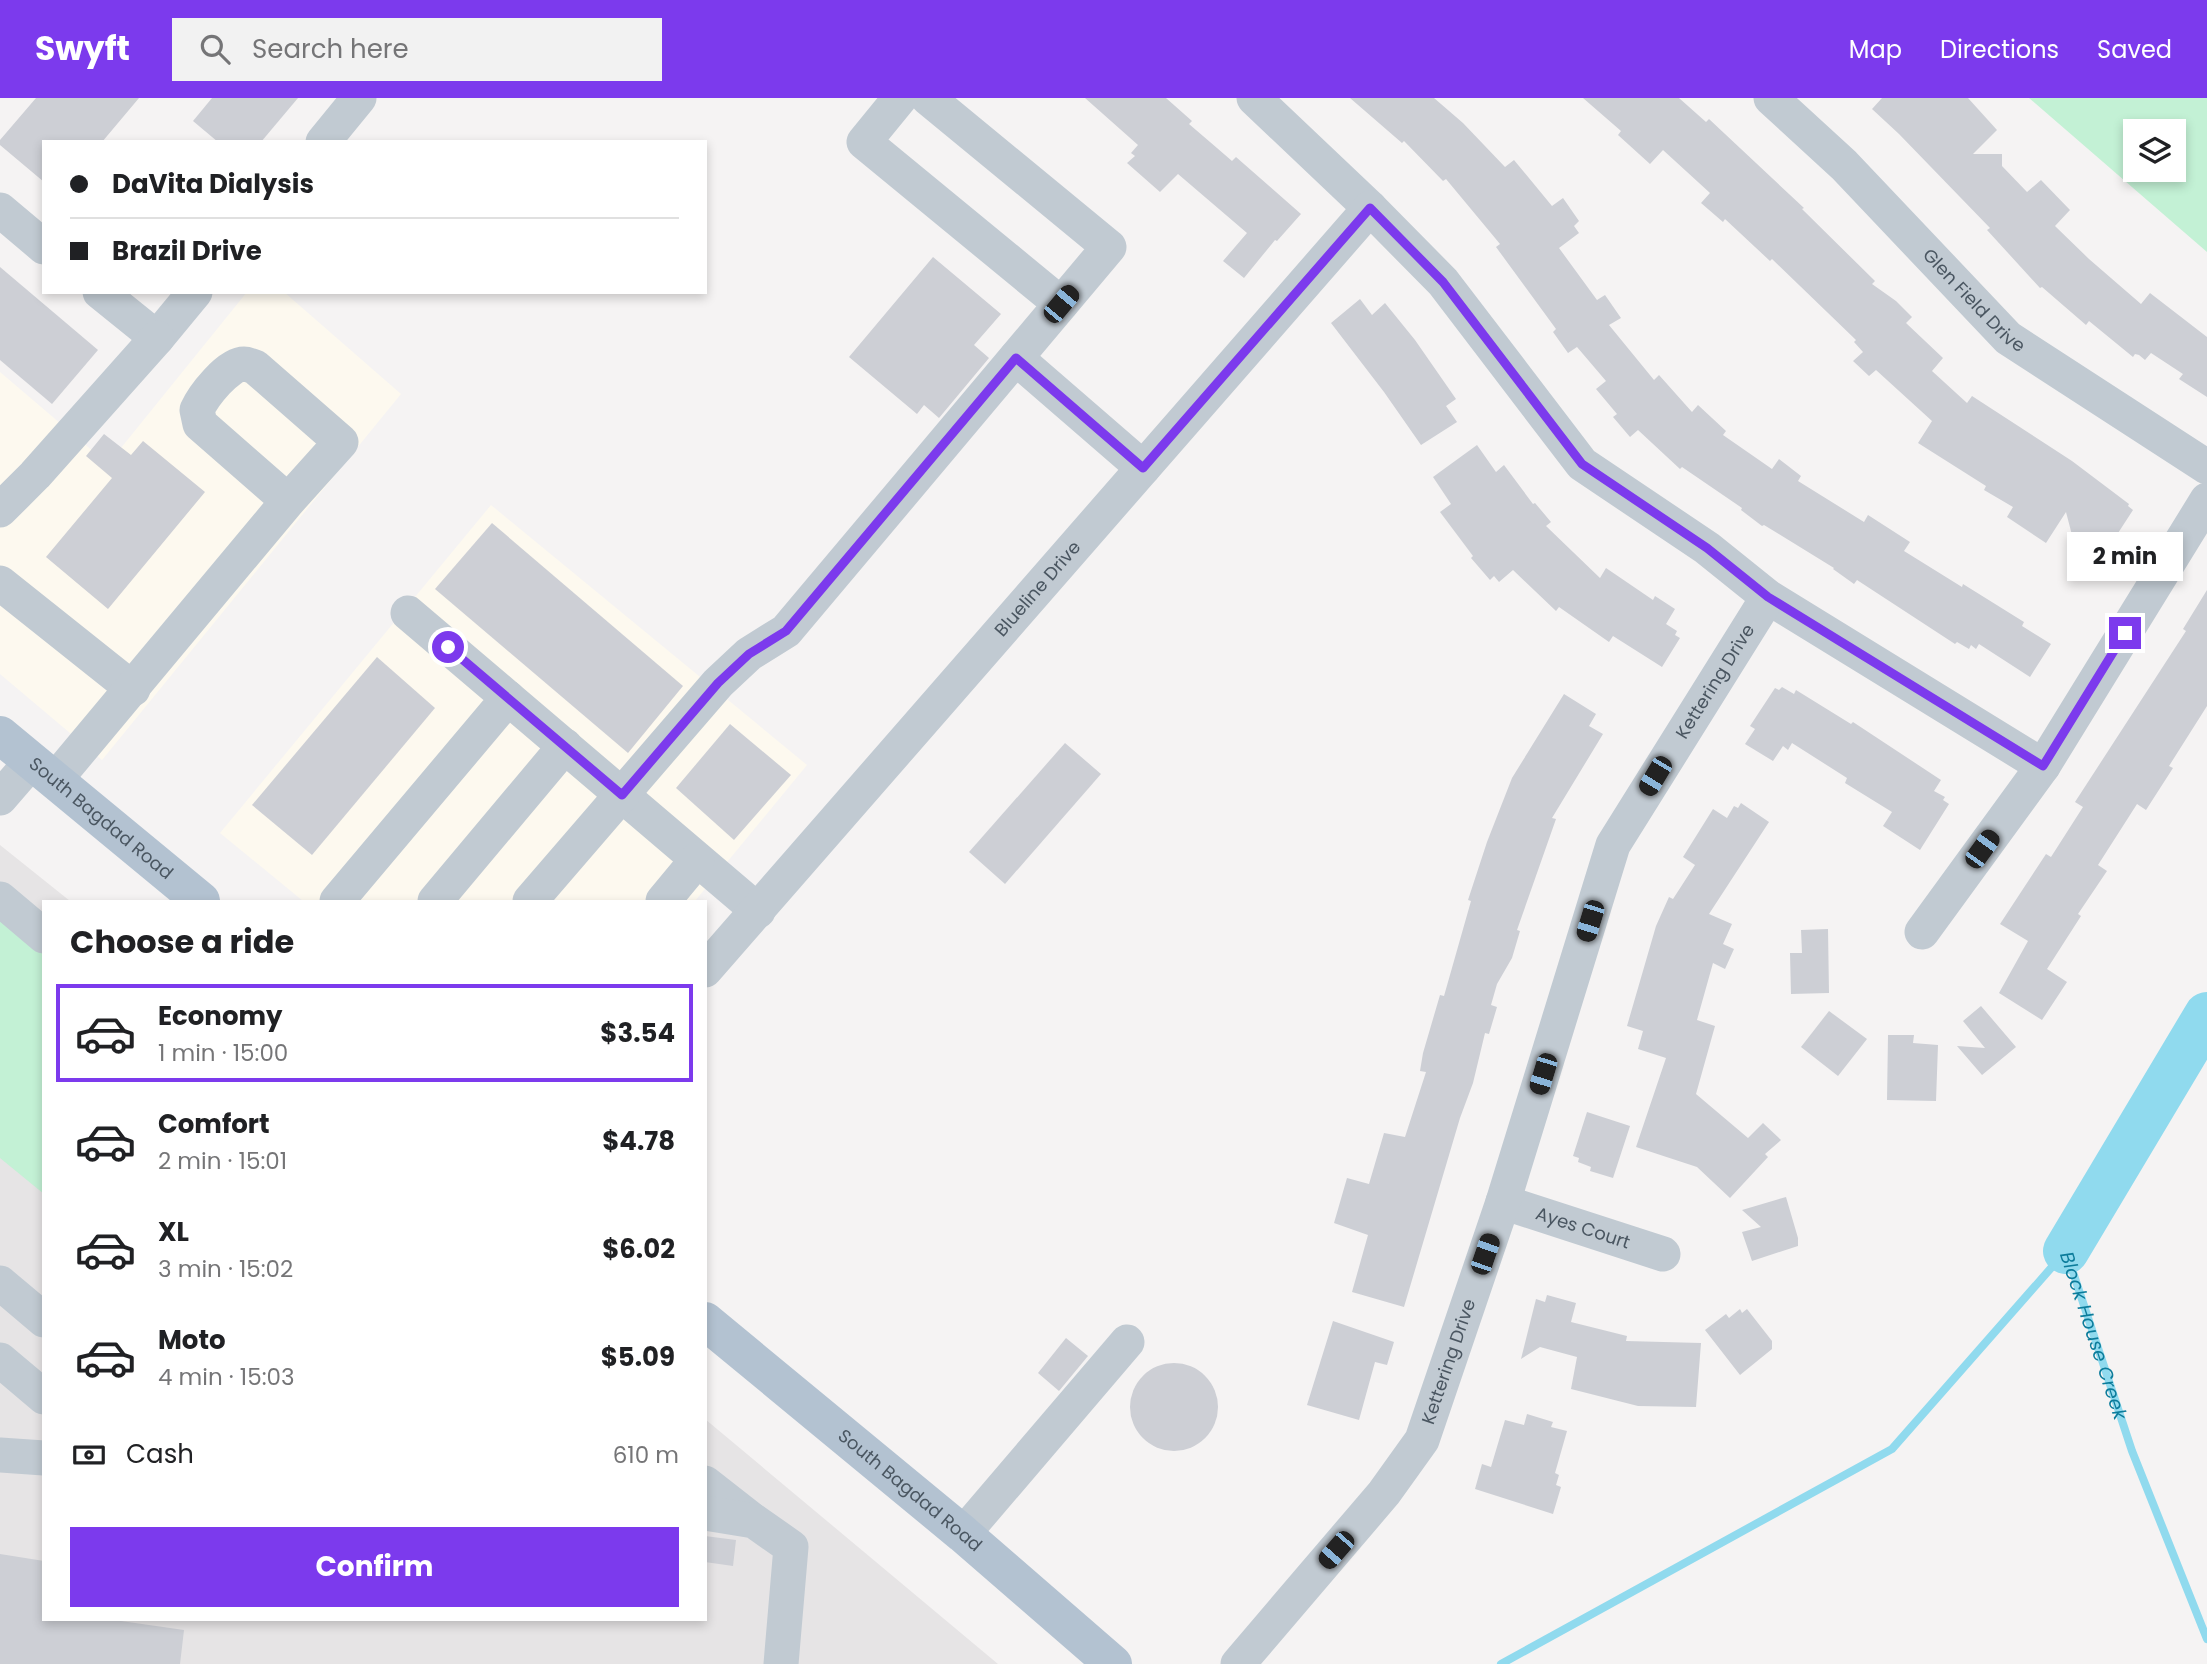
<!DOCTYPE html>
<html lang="en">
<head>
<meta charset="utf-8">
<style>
	:root { --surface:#fff; --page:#f2f2f2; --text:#202124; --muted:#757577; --line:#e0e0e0; --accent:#7c3aed }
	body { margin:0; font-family:Poppins,sans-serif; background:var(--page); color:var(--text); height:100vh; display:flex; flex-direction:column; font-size:26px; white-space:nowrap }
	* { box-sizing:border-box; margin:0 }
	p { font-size:23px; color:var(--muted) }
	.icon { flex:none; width:38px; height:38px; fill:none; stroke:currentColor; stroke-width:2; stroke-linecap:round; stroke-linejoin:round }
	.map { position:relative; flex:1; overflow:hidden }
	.details { position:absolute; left:42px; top:802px; width:665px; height:721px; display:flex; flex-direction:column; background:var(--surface); border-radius:0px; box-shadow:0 4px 10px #0003 }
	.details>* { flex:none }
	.hud { position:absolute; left:42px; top:42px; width:665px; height:154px; border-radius:0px; box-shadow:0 4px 10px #0003; display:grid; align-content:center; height:154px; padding:0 28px; background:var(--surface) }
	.tools { position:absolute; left:2123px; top:21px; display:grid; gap:14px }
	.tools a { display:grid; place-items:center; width:63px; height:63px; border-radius:0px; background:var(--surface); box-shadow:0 4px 10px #0003; font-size:35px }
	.end { position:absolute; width:32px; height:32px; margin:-16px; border:9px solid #7c3aed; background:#fff; box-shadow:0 0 0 4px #fff }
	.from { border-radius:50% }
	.bubble { position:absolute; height:49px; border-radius:0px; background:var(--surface); box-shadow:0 4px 10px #0003; font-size:23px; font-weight:700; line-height:49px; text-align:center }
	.car { position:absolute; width:21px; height:42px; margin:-21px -10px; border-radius:9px; box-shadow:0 0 5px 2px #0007; background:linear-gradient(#222 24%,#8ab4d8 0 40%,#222 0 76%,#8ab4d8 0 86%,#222 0) }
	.hud b { display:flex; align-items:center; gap:24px; height:66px; font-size:26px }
	.hud b+b { border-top:2px solid var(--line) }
	.hud i { width:18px; height:18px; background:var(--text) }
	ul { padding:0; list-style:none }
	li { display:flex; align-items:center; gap:21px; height:98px; margin:0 14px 10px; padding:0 14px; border:4px solid transparent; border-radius:0px }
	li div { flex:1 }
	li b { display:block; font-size:26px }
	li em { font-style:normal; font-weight:700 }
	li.active { border-color:var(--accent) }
	li>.icon { width:63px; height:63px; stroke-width:1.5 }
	h2 { padding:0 28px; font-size:32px; line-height:84px }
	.pay { display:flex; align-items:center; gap:18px; height:77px; padding:0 28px; font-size:26px }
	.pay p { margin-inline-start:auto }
	.action { display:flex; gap:14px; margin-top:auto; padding:14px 28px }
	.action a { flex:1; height:80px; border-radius:0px; background:var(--accent); color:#fff; font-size:28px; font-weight:700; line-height:80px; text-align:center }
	header { display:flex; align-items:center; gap:42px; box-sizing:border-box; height:98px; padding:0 35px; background:var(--accent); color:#fff }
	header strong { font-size:33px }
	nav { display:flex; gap:38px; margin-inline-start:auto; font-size:24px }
	.search { width:490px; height:63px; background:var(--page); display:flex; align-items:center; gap:18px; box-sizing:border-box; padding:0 24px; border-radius:0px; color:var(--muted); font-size:26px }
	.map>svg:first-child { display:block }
	.commercial { fill:#fdf9ef }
	.education { fill:#e6e4e5 }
	.green { fill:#c3f1d5; fill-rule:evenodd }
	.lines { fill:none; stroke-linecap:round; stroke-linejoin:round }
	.stream { stroke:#90daee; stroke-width:8 }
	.river { stroke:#90daee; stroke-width:46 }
	.building { fill:#cdcfd5 }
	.minor { stroke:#c1cad2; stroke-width:35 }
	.major { stroke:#b3c2d1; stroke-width:38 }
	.route { stroke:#7c3aed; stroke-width:9 }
	.labels { text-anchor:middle; stroke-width:7; stroke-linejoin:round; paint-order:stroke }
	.street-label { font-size:18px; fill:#4a5661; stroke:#fff }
	.water-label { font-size:19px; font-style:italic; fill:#0c7c9b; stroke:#fff }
</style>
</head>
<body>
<header>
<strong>Swyft</strong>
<div class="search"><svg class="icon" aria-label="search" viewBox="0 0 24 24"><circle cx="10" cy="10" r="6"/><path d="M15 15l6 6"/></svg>Search here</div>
<nav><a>Map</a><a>Directions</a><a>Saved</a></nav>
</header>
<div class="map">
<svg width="2207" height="1566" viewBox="0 0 2207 1566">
	<rect width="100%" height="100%" fill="#f5f3f3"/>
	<g class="commercial">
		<polygon points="247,194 284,194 401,296 102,662 0,576 0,274 108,366"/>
		<polygon points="491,407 807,667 695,803 303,803 220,735"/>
	</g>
	<polygon class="education" points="0,747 70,803 44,803 44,1521 705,1521 705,1321 998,1566 0,1566"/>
	<g class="green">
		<path d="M2029,0h178v154zM2135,33h39v39h-39z"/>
		<polygon points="0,816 44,852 44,1096 0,1060"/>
	</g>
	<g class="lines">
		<g class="stream">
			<path id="s1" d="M2066,1153l66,200 75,188"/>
			<polyline points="1501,1566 1892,1351 2066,1153"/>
		</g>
		<polyline class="river" points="2066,1153 2207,917"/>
	</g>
	<g class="building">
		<polygon points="36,0 139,0 102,44 44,44 44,84 0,47 0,42"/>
		<polygon points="212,0 298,0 261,44 218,44 193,23"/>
		<polygon points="1085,0 1166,0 1192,23 1189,26 1217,50 1232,63 1236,59 1301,116 1277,143 1275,142 1244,180 1223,163 1247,135 1178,76 1160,94 1127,65 1135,58 1131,55 1138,47"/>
		<polygon points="1350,0 1434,0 1463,25 1505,69 1514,62 1552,108 1563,100 1579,123 1574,128 1579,135 1559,150 1597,202 1605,197 1621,220 1609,227 1654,282 1659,277 1692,314 1698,307 1726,333 1723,337 1772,371 1779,361 1801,378 1798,383 1864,424 1868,417 1910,444 1904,453 1962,489 1963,486 2024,524 2022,528 2051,546 2030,579 1979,546 1976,551 1971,547 1969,551 1957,544 1955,546 1857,482 1854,486 1833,471 1834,470 1764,427 1762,428 1741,412 1742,410 1682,369 1680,371 1638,332 1630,339 1613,319 1617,316 1596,291 1606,283 1577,249 1568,255 1553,234 1556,231 1496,149 1500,146 1446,81 1443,83 1404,43 1402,45"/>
		<polygon points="1583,0 1679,0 1706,24 1709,21 1804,110 1802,111 1875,183 1872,186 1896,203 1912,219 1906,225 1943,260 1932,273 1967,305 1972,298 2072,363 2129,406 2128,408 2133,412 2107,452 2085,438 2073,441 2066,414 2046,445 2007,419 2013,409 1984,392 1986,388 1918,345 1932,323 1876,272 1869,278 1853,263 1863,254 1854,244 1856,242 1772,161 1770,163 1725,121 1723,124 1701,105 1710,95 1663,52 1650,66 1618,37 1621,33"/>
		<polygon points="1882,0 1968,0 1997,32 1973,56 2002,56 2002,68 2027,94 2041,82 2070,112 2055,128 2089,161 2141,206 2150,195 2207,239 2207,299 2179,281 2183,276 2151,255 2145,262 2139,257 2135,256 2133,259 2089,223 2086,227 2042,189 2040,190 1987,132 1990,130 1899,36 1872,11"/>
		<polygon points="933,159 1001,216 974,247 989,260 939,320 924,307 917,316 849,259"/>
		<polygon points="0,169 98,252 52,306 0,262"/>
		<polygon points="1360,201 1372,217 1385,205 1415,242 1456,301 1446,308 1457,324 1421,347 1384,294 1331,225"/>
		<polygon points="104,336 131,357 143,343 205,394 108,511 46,459 112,380 86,358"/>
		<polygon points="1477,347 1496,374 1504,367 1533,406 1535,405 1551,424 1546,428 1600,480 1606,470 1653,502 1655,498 1675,511 1666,526 1677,533 1675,537 1680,540 1662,569 1613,538 1609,544 1559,509 1556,513 1513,472 1499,484 1494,478 1490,482 1471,460 1473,458 1440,414 1451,406 1433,379"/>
		<polygon points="492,425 683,588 628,655 435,491"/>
		<polygon points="2207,492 2207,608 2169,668 2173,670 2146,712 2137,706 2098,767 2107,773 2078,816 2081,818 2047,871 2067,884 2042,922 1999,895 2028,843 2000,826 2046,756 2051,759 2083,709 2075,704 2186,533 2183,531"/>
		<polygon points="377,559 435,610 312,757 252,707"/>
		<polygon points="1782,589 1794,596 1796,592 1851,626 1853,624 1941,682 1934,693 1945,699 1943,702 1949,706 1920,752 1883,728 1892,714 1845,685 1847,680 1792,645 1788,652 1783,648 1773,663 1745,646 1755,631 1750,628 1775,590 1779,592"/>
		<polygon points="1564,596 1596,616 1589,628 1603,636 1552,720 1556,721 1517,832 1520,833 1512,860 1497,886 1491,907 1497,909 1489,936 1485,935 1473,985 1460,1020 1404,1209 1352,1194 1368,1137 1334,1125 1347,1080 1369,1086 1384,1035 1405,1039 1426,974 1420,973 1423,955 1440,897 1444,898 1471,803 1468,802 1487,744 1512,680"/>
		<polygon points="730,626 791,677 734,742 676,690"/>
		<polygon points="1065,645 1101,676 1005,786 969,754"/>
		<polygon points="1741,705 1769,724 1709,816 1732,826 1723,846 1734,851 1725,871 1713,865 1697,922 1715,928 1696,996 1748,1040 1763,1025 1781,1042 1765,1056 1768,1059 1730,1100 1697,1069 1636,1049 1666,960 1638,951 1643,933 1627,928 1656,828 1669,799 1673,801 1695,767 1683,759 1713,711 1727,720 1734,708 1738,710"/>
		<polygon points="1828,831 1829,895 1791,896 1790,855 1802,855 1801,832"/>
		<polygon points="1981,908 2016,949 1982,977 1957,948 1985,950 1963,923"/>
		<polygon points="1829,913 1867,941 1838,978 1801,949"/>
		<polygon points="1888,937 1914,937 1913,945 1938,947 1936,1003 1887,1002"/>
		<polygon points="1587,1014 1630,1028 1613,1080 1590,1073 1591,1069 1578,1064 1579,1060 1573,1058"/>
		<polygon points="1786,1099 1798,1140 1798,1148 1752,1163 1742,1134 1761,1129 1742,1112"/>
		<polygon points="1547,1197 1576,1205 1571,1224 1627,1238 1626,1243 1701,1245 1696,1309 1638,1308 1571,1291 1577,1259 1540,1249 1521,1261 1536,1201 1545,1204"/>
		<polygon points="1740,1211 1742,1215 1747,1211 1772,1243 1772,1251 1740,1277 1705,1232 1726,1216 1729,1220"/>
		<polygon points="1333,1223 1394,1244 1387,1267 1375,1264 1359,1322 1307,1307"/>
		<polygon points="1066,1240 1088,1258 1059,1293 1038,1275"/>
		<circle cx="1174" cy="1309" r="44"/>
		<polygon points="1527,1316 1553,1324 1551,1329 1567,1333 1555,1375 1559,1377 1556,1387 1561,1389 1553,1416 1475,1391 1482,1366 1491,1369 1505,1322 1524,1327"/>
		<polygon points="705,1438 736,1442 733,1468 705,1464"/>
		<polygon points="0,1456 44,1463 44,1521 107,1521 184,1532 180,1566 0,1566"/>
	</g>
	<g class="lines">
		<g class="minor">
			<polyline points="900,0 864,44 1061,206"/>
			<polyline points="1254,0 1370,110 1443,184 1582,366 1707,450 1768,499 2043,668"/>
			<path id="s2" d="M1771,0l73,67 164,173 199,129"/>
			<polyline points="323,44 359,0"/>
			<polyline points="0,112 44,149"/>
			<polyline points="100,194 157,240 195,194"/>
			<polyline points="1016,260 1143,370"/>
			<polyline points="0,412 35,377 157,240"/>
			<polyline points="0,485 133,591"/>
			<polyline points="508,600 758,813"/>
			<path d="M55,682l233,-279 53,-59 -86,-75c-4,-1 -7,-3 -11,-3 -16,0 -41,32 -47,46l3,14 88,77"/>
			<polyline points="0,700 32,663"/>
			<polyline points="0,801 44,838"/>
			<polyline points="337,803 508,600 408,515"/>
			<polyline points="435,803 565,648"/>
			<polyline points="530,803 718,585 749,556 786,533 1109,149 928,0"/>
			<polyline points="663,803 697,762"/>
			<polyline points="1922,834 2043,668 2207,402"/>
			<path id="s3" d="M705,872l665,-762"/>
			<path id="s4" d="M1503,1104l160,52"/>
			<polyline points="0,1185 44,1222"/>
			<polyline points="0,1262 44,1299"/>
			<polyline points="0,1357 44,1360"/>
			<polyline points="705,1385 751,1421"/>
			<polyline points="705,1415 754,1423 791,1449 781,1566"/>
			<polyline points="963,1436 1127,1244"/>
			<path id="s5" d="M1238,1566l146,-171 38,-53 81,-238 110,-357 155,-248"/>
		</g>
		<g class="major">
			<path id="s6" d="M0,637l201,166"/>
			<path id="s7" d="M705,1223l258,213 150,130"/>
		</g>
	</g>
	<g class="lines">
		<polyline class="route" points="448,549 622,697 718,585 749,556 786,533 1016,260 1143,370 1370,110 1443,184 1582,366 1707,450 1768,499 2043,668 2125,535"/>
	</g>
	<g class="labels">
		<g class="street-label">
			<text dy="6" stroke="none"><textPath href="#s2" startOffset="287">Glen Field Drive</textPath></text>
			<text dy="6" stroke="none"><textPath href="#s3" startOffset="506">Blueline Drive</textPath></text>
			<text dy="6" stroke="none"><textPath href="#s5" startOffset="1108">Kettering Drive</textPath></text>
			<text dy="6" stroke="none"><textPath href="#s6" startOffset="131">South Bagdad Road</textPath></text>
			<text dy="6" stroke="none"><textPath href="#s4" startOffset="84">Ayes Court</textPath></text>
			<text dy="6" stroke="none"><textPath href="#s5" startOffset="373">Kettering Drive</textPath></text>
			<text dy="6" stroke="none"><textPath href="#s7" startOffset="266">South Bagdad Road</textPath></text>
		</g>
		<g class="water-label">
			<text dy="7" stroke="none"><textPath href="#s1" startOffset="89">Block House Creek</textPath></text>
		</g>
	</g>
</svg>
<div class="tools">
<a><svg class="icon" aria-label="layers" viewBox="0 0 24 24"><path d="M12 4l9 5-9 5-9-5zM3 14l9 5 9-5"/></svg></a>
</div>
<i class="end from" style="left:448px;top:549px"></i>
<i class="end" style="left:2125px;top:535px"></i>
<div class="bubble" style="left:2067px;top:434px;width:116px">2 min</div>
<i class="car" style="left:1061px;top:206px;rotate:40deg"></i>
<i class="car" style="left:1655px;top:678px;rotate:211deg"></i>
<i class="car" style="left:1982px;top:751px;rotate:36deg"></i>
<i class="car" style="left:1590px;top:823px;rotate:197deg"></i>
<i class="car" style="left:1543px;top:976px;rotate:197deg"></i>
<i class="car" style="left:1485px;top:1156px;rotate:19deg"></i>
<i class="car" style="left:1336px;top:1452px;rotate:221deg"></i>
<div class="hud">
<b><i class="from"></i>DaVita Dialysis</b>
<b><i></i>Brazil Drive</b>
</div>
<section class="details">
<h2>Choose a ride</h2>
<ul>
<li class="active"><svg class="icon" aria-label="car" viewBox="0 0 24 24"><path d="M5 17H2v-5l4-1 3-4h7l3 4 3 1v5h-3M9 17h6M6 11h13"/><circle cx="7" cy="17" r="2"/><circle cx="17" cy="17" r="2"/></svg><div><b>Economy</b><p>1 min · 15:00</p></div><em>$3.54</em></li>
<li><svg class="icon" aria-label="car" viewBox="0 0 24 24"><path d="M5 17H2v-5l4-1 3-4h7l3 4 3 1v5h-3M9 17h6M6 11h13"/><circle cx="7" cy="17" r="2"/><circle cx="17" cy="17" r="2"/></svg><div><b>Comfort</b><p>2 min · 15:01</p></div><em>$4.78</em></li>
<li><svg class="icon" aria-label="car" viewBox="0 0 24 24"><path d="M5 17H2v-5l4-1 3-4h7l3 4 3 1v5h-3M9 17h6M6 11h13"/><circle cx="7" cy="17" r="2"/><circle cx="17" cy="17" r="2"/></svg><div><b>XL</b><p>3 min · 15:02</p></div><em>$6.02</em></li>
<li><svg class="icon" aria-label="car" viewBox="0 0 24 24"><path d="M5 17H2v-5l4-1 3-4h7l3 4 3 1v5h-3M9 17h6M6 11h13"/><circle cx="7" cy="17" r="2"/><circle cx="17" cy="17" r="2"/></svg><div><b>Moto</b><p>4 min · 15:03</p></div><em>$5.09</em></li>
</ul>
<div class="pay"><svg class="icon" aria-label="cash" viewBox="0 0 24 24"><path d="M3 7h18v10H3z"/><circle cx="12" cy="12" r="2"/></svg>Cash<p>610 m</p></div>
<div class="action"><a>Confirm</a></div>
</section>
</div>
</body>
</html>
